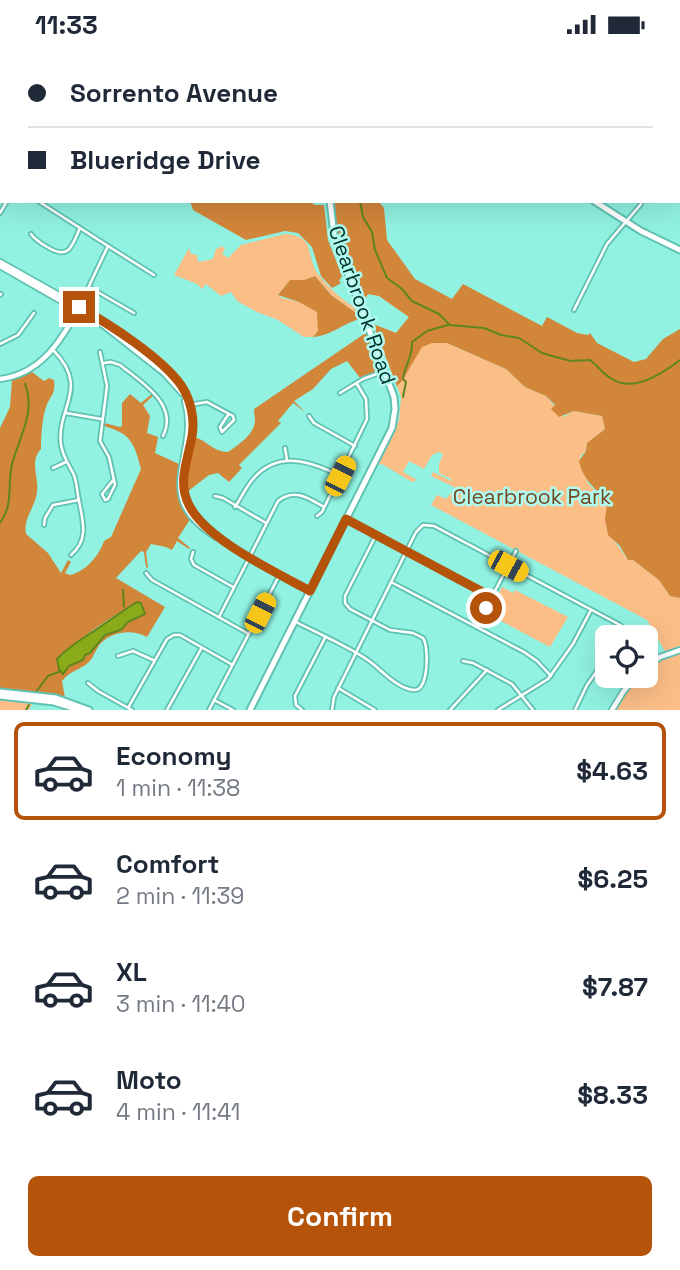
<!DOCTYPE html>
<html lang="en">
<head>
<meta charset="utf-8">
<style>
	:root { --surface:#fff; --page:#f6f6f7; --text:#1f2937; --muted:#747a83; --line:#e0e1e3; --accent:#b45309 }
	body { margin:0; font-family:"Space Grotesk",sans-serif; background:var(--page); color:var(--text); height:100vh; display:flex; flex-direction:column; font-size:26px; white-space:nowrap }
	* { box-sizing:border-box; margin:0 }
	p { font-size:23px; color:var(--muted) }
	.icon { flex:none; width:38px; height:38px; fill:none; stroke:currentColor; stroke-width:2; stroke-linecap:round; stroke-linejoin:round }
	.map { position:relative; height:661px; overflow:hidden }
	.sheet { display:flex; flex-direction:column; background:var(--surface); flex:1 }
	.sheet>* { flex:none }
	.hud { position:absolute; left:0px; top:0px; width:681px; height:154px; box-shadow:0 7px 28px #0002; display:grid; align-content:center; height:154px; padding:0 28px; background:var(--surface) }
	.buttons { position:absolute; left:595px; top:576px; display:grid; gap:14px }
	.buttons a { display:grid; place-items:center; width:63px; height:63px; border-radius:10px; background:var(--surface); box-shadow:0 7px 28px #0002; font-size:35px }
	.end { position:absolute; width:32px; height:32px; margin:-16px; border:9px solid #b45309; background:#fff; box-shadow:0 0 0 4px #fff }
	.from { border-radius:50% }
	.car { position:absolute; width:21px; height:42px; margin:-21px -10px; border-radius:9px; box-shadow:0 0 5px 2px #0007; background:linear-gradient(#f5c518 24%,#345 0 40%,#f5c518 0 76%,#345 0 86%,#f5c518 0) }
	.hud b { display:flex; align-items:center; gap:24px; height:66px; font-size:26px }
	.hud b+b { border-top:2px solid var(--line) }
	.hud i { width:18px; height:18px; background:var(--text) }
	ul { padding:12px 0 0; list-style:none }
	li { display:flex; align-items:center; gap:21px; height:98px; margin:0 14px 10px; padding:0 14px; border:4px solid transparent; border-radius:10px }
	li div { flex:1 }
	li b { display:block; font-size:26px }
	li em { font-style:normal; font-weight:700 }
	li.current { border-color:var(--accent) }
	li>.icon { width:63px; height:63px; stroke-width:1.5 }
	.button { display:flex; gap:14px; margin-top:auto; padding:14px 28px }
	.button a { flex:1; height:80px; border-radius:10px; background:var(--accent); color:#fff; font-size:28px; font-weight:700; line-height:80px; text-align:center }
	.status { display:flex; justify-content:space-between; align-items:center; height:49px; padding:0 35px; background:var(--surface); direction:ltr }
	.status svg { height:19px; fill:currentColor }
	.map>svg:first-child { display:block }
	.green { fill:#fbbe87 }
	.forest { fill:#d2863a; fill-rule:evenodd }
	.water { fill:#89aa19; stroke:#61851e; stroke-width:2 }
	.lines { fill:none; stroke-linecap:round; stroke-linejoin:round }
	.stream { stroke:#61851e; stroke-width:2 }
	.minor-casing { stroke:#60c2b3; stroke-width:6 }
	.tertiary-casing { stroke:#60c2b3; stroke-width:8 }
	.secondary-casing { stroke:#60c2b3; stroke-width:9 }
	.minor { stroke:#fff; stroke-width:2.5 }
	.tertiary { stroke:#fff; stroke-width:4.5 }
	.secondary { stroke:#fff; stroke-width:5 }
	.route { stroke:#b45309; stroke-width:9 }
	.labels { text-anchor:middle; stroke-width:5; stroke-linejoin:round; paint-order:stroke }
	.street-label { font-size:21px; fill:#03302b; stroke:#b0fbef }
	.park-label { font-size:21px; fill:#704821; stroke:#b0fbef }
</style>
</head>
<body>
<div class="status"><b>11:33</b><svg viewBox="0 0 49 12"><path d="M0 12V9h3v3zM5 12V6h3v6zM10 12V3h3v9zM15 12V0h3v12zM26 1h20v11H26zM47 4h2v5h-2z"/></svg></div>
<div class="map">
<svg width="680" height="661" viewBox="0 0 680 661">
	<rect width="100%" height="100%" fill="#91f2e2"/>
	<g class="green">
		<path d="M335,152l44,46 68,96 59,26 19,18 21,9 17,21 11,-6 28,5 3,13 -18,14 -1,8 -6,5 8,27 19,21c-1,23 -4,24 11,42 4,4 6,9 10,14h5l26,20 11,16 10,2v48l-14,7 -19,-33 -216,-115 6,-10 9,4 10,-11 -25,-12 2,-4 18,9v-2l-12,-6v-9l4,-10 -4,-2 -7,3 -8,14 -15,-8 -6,11 14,8 -5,2 -30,-18 -5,1 22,-45 2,-23 -28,-73 23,9 13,-16 -30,-21 -11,-2 -4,7z"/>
		<path d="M285,185c32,2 20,22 33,40 10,13 27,29 43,37l2,7 -32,-23 -16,-19 -11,4h-14l-12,15 4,3 17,4 19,10v19l-5,6h-9l-26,-17 -21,-8 -20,-11 -6,-9 -10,4 -15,-12 -4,5 -5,-5 -23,-9 15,-27 2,6 6,1 1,7 15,-3 3,-10 6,-3 3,3 -3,5 6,4 13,-13z"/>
		<polygon points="502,538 513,544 515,541 568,568 550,598 488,565"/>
		<polygon points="675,604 680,604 680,661 614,661 624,644 639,627 646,626 646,620 654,613"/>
		<polygon points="0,650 33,653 29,661 0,661"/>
	</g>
	<g class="forest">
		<polygon points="0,0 145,0 148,2 2,3"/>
		<polygon points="190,152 309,152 315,156 324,156 328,191 342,227 339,232 341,234 332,239 321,227 312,198 298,184 285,182 246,191 193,161"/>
		<path d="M335,152h43l6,7 3,32 28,39 37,20 11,-15 79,42 5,-9 30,16 11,2 2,-2 7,10 37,19 12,-3 17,-20 17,-10v269l-10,-2 -11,-16 -26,-20h-5l-8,-14 -12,-11 -3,-16 2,-15c-10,-16 -24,-23 -28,-43l7,-10 1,-8 18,-14 -3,-13 -28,-5 -15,6 -8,-8 4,-4 -9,-9 -21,-9 -19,-18 -59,-26h-15l-10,4 -20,34 -5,5 -24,-62 23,9 13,-16 -30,-21 -11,-2 -4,7 -28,-67z"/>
		<path d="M315,227l16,19 32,23c-18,4 -32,18 -50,19l5,-6 -1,-19 -18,-10 -21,-7 12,-15h14z"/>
		<path d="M367,283l13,35 -1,4 -19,7 -13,-17 -16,8 -18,20 -19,12 11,11 -12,-9 -15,18 3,2 -42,42 3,3 -13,14 -11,-9 -9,2 -22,17 -1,-20 8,-35c11,2 19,15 34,15 10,-7 26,-17 27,-31 0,-4 -1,-8 -1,-12z"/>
		<path d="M32,323l12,9 5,-3 5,2c2,15 -4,15 -8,27 -4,12 -5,29 -5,42 -12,13 -2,27 -4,43 -2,16 -14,26 -11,42l22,19 13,20 7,-13 3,2 -6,11 5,2c15,-3 29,-19 34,-34l7,-4 30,-68c-7,-27 -10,-35 -37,-43v-3l16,4 2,-1v-23l8,-9 11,9 12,-10 2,1 -12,11 7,11 -3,17 11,4 -3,16 24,11c-3,21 0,35 12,54l-13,20 12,10 -1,1 -12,-8 -5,9 -6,-3 -15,-3 -5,8 2,16 -2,-1 -2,-15 -3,-1 -25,27 49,29 -18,30c-14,-8 -34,-6 -46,6 -5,5 -7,14 -12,19 -9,8 -18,8 -27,19l3,17 -65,-8v-262l10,-21 2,-27zM137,553l7,12 -16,8 -7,8 -16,5 -15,18 -5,2 -2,5 -14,6 -6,7 -4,-4 2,-15c24,-19 50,-37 76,-52z"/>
	</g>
	<path class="water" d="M137,553l4,1 4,11 -17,8 -7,8 -16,5 -15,18 -5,2 -2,5 -14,6 -6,8 -4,-5 -2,-10c11,-12 23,-19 37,-28 15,-10 28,-20 43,-29z"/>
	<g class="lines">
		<g class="stream">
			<polyline points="125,0 127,2"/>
			<polyline points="362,2 362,0"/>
			<path d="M360,152l3,16 9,15 3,18 12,28 15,11 10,12 27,13 11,11 34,3 17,7 18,3 23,15 10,3 19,5 19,-1c8,6 14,15 22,19 22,14 51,-6 68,-19"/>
			<path d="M403,348l3,-15 -3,-3c2,-15 10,-22 9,-37l15,-11 21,-6"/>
			<path d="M0,474c14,-19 7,-37 12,-59 7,-26 24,-52 13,-80"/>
			<polyline points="123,541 124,558"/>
			<polyline points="36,643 48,627 61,622"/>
			<polyline points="26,661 29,656"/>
		</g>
		<g class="minor-casing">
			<g id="minor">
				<polyline points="337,2 338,0"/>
				<polyline points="0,8 2,10"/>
				<polyline points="0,130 2,131"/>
				<polyline points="38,152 108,197 79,258"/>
				<polyline points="0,164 7,152"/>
				<path d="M31,185c5,7 11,10 18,14 21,12 23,-3 31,-20"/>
				<polyline points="108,197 154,226"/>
				<polyline points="89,238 134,264"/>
				<polyline points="0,246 1,245"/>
				<polyline points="574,261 607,195 641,155"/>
				<polyline points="0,295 18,286 34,264"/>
				<path d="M53,301c38,38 3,57 8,95 2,12 8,20 13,30 3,8 3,17 5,26 4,21 10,39 -8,54"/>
				<polyline points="100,303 107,337 100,392 109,408 115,436 108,450 105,451 102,445 114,430"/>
				<path d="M104,314l7,-1 9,3c21,17 59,39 43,71"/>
				<polyline points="340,344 363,330 385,322"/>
				<polyline points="189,356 207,353 233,367 234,371 222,383 220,378 228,366"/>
				<polyline points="66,364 101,370"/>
				<polyline points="309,367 314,374 355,397"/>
				<polyline points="285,399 287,411"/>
				<polyline points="53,419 66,413"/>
				<polyline points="215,447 223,449 266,474"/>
				<path d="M235,458c6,-9 11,-20 18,-28 25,-29 58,-18 87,-3"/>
				<polyline points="317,467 322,463 367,370 366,350 357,335"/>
				<polyline points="346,470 492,548"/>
				<polyline points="44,476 45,469 53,456 79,451"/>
				<polyline points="193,503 191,510 194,516 233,538"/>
				<polyline points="146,524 152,531 249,585"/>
				<polyline points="391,533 524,603 537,612 551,627"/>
				<path d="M219,568l59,-116c17,-13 30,-3 46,6"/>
				<path d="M296,573c21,11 61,28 77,42 11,9 26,25 41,26 15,1 15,-44 9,-52l-10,-5 -23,-3 -40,-21 -5,-6v-7l31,-61"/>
				<polyline points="476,578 516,502"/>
				<polyline points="118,607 133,602 153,611"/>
				<polyline points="463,612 473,614 512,635 533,661"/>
				<polyline points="88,634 98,642 132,661"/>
				<polyline points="338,639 375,661"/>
				<polyline points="214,651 233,661"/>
				<polyline points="128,659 167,590 174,586 180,586 231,615"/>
				<polyline points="167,661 201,600"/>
				<polyline points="209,661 280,525"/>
				<polyline points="302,661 296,656 295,647 325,589"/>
				<polyline points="332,661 334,648 416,483 423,476 434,477 620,576 625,581 625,588"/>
				<polyline points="450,661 487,621"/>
				<polyline points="498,661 548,630 573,595 591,561"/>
				<polyline points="575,661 587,636 607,608"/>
			</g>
		</g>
		<g class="tertiary-casing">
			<g id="tertiary">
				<polyline points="578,0 578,2"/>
				<path d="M0,213c51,29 103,55 148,93 12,10 26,19 35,33 14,23 9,47 3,72 -3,14 -4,27 1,41 15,36 89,72 123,90"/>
				<polyline points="0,217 103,276 164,324 182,344"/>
				<path d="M0,330c41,-5 61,-38 79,-71"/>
				<path d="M185,352c16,54 -37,94 31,136"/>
				<polyline points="646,618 660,608 680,601"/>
				<polyline points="612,661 623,643 637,626"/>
			</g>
		</g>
		<g class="secondary-casing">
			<g id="secondary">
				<polyline points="313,0 316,2"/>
				<polyline points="594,152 641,182 680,201"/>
				<polyline points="0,643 56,649 89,661"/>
				<polyline points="0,647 54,653 79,661"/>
				<polyline points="250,661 392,379 395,360 394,348 334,186 330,152"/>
			</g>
		</g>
		<use href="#minor" class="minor"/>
		<use href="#tertiary" class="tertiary"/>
		<use href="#secondary" class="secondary"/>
	</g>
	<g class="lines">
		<path class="route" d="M79,258c30,17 82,50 102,78 10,15 14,34 11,51 -4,24 -15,46 -3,69 17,35 87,67 121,86l36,-72 146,78 -6,11"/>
	</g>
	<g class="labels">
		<g class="street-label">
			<text transform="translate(362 256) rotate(71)" y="7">Clearbrook Road</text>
		</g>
		<g class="park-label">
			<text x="532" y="455">Clearbrook Park</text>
		</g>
	</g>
</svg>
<div class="buttons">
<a><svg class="icon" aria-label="locate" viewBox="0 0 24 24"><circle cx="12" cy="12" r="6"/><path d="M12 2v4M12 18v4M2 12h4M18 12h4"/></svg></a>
</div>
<i class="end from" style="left:486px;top:559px"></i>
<i class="end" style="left:79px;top:258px"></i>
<i class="car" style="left:340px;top:427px;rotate:27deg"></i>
<i class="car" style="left:508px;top:517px;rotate:118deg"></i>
<i class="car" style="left:260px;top:564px;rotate:27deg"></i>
<div class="hud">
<b><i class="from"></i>Sorrento Avenue</b>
<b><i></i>Blueridge Drive</b>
</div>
</div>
<section class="sheet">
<ul>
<li class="current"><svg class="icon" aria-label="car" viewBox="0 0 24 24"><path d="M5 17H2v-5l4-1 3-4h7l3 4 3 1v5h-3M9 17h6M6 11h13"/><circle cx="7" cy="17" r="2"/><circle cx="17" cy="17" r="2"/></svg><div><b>Economy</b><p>1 min · 11:38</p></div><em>$4.63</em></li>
<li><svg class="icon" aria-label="car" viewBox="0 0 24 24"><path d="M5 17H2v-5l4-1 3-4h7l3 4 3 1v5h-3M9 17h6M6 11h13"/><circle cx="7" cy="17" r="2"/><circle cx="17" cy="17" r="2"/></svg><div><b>Comfort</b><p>2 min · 11:39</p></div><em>$6.25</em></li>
<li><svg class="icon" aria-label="car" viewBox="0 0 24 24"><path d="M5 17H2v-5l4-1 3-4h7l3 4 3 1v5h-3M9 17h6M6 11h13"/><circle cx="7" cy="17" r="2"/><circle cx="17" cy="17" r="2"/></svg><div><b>XL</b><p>3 min · 11:40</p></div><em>$7.87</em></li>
<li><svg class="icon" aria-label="car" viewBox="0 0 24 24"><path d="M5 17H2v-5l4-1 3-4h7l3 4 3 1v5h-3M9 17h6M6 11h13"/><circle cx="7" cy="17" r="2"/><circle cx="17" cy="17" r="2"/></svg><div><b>Moto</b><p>4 min · 11:41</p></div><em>$8.33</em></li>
</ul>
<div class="button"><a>Confirm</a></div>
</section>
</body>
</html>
